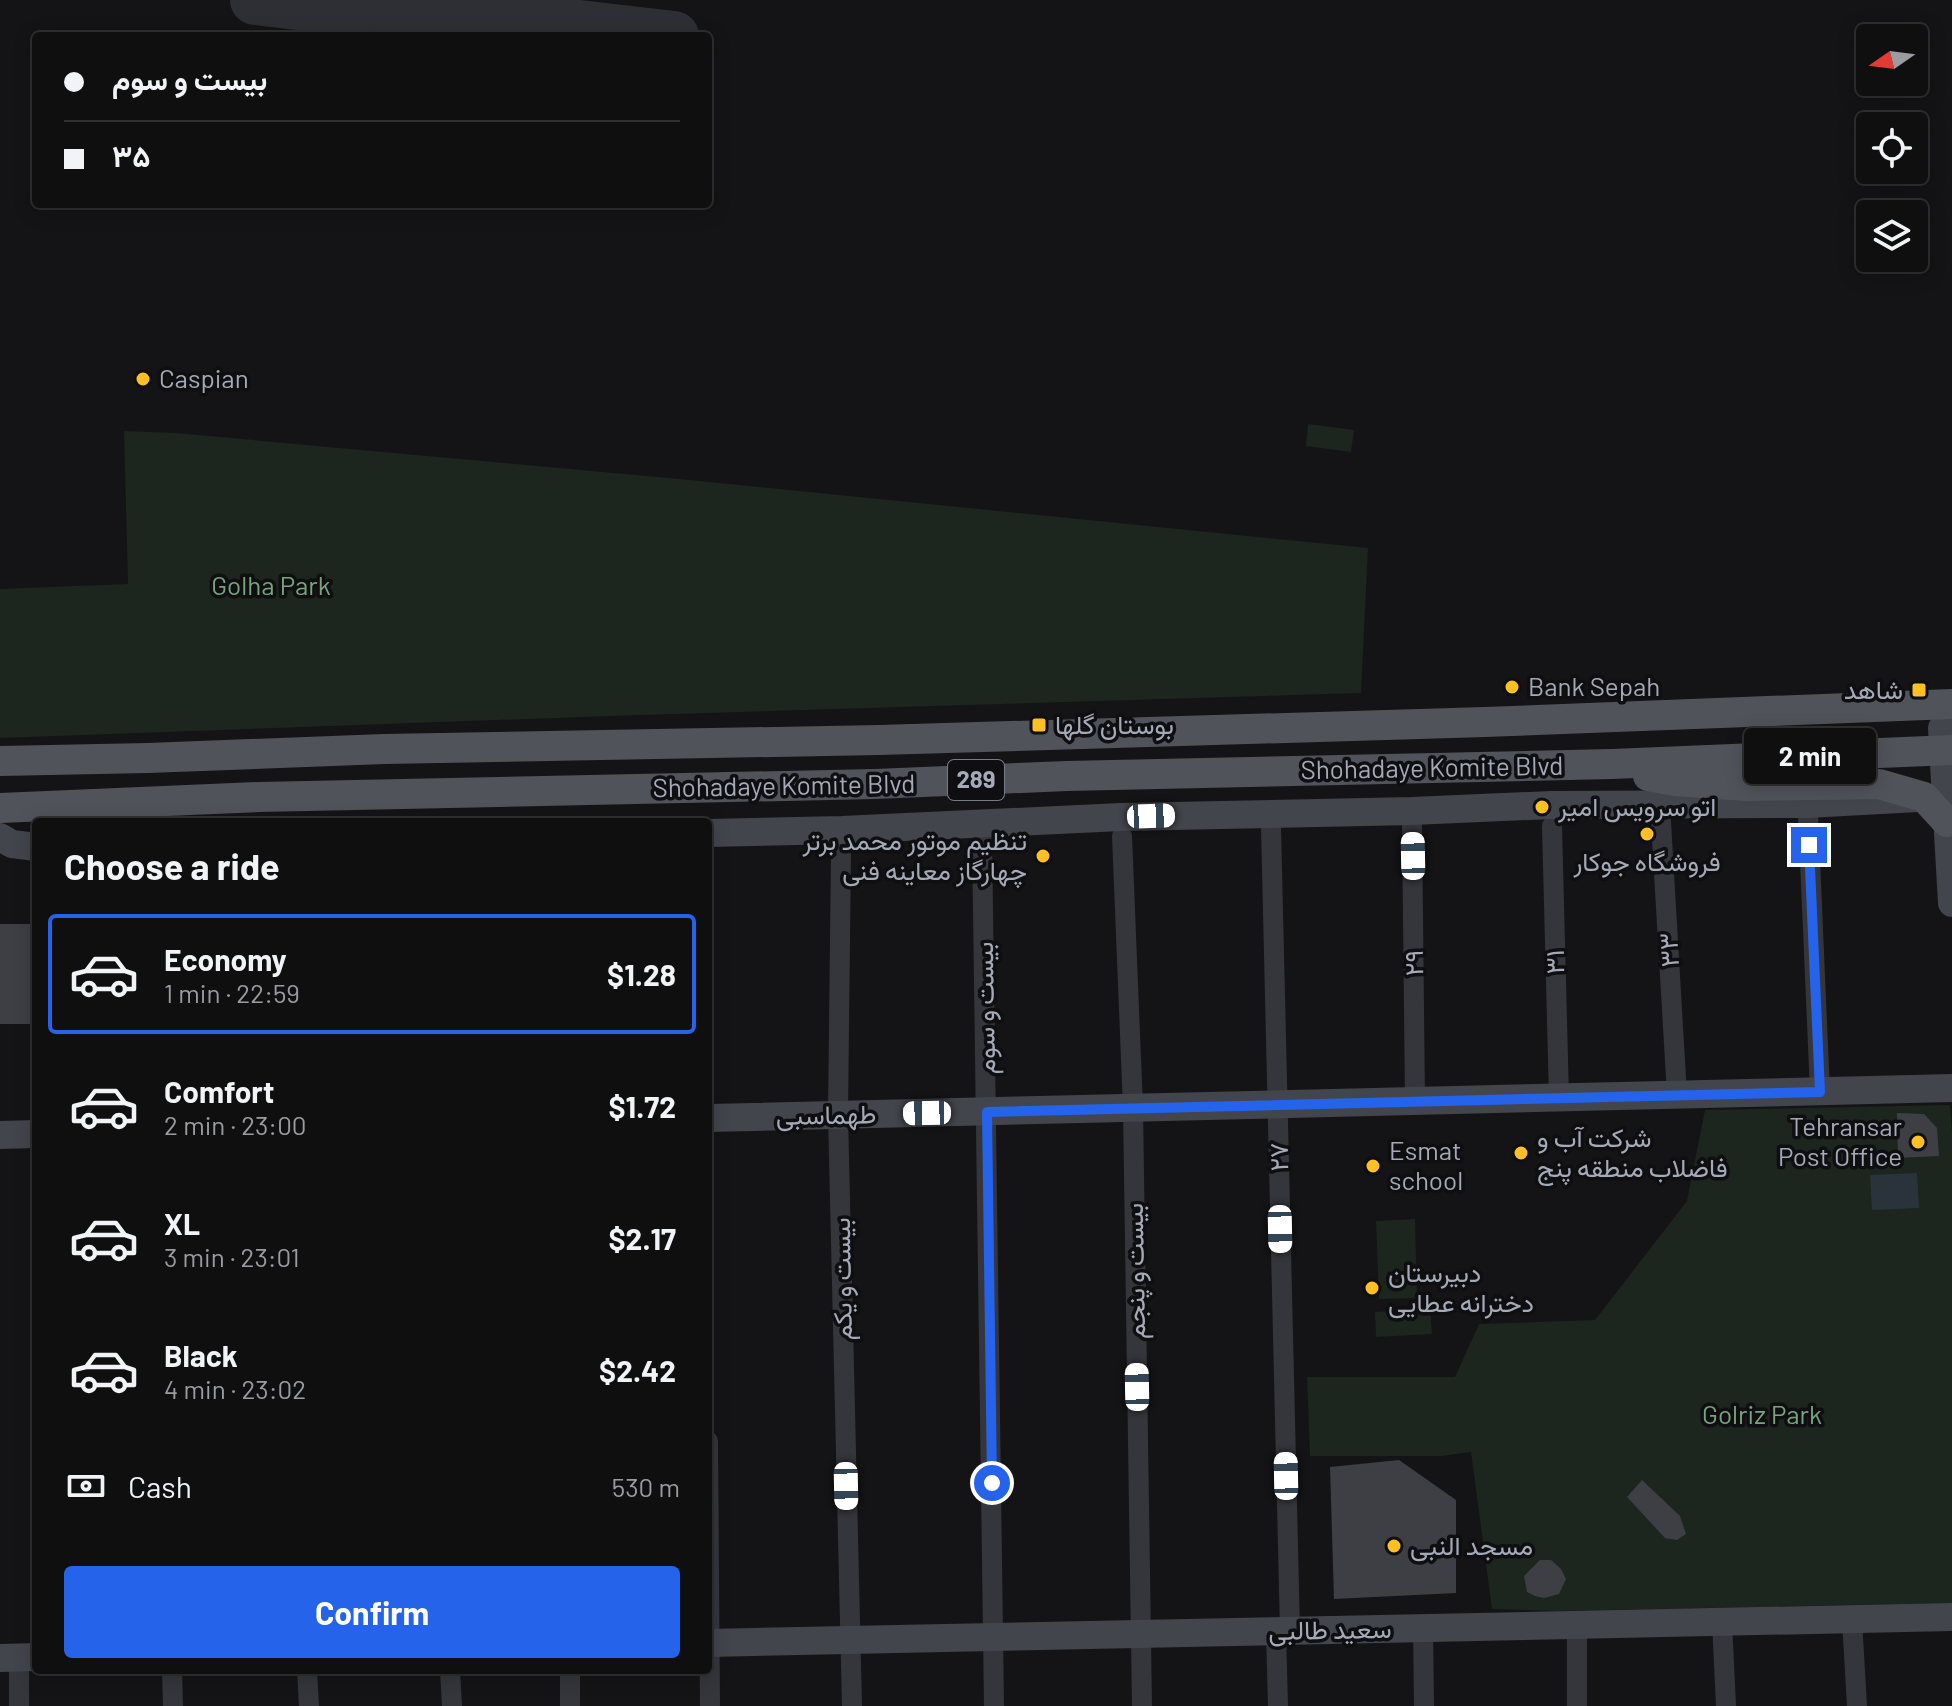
<!DOCTYPE html>
<html lang="en">
<head>
<meta charset="utf-8">
<style>
	:root { --surface:#0f0f10; --page:#181819; --text:#f1f3f6; --muted:#9b9c9f; --line:#2f2f30; --accent:#2563eb }
	body { margin:0; font-family:Barlow,Vazirmatn,sans-serif; background:var(--page); color:var(--text); height:100vh; display:flex; flex-direction:column; font-size:30px; white-space:nowrap }
	* { box-sizing:border-box; margin:0 }
	p { font-size:26px; color:var(--muted) }
	.icon { flex:none; width:44px; height:44px; fill:none; stroke:currentColor; stroke-width:2; stroke-linecap:round; stroke-linejoin:round }
	.map { position:relative; flex:1; overflow:hidden }
	.drawer { position:absolute; left:32px; top:818px; width:680px; height:856px; display:flex; flex-direction:column; background:var(--surface); border-radius:8px; box-shadow:0 4px 20px #0003,0 0 0 2px var(--line) }
	.drawer>* { flex:none }
	.top-card { position:absolute; left:32px; top:32px; width:680px; height:176px; border-radius:8px; box-shadow:0 4px 20px #0003,0 0 0 2px var(--line); display:grid; align-content:center; height:176px; padding:0 32px; background:var(--surface) }
	.needle { width:52px; rotate:256deg }
	.buttons { position:absolute; left:1856px; top:24px; display:grid; gap:16px }
	.buttons a { display:grid; place-items:center; width:72px; height:72px; border-radius:8px; background:var(--surface); box-shadow:0 4px 20px #0003,0 0 0 2px var(--line); font-size:40px }
	.end { position:absolute; width:36px; height:36px; margin:-18px; border:10px solid #2563eb; background:#fff; box-shadow:0 0 0 4px #fff }
	.from { border-radius:50% }
	.bubble { position:absolute; height:56px; border-radius:8px; background:var(--surface); box-shadow:0 4px 20px #0003,0 0 0 2px var(--line); font-size:26px; font-weight:700; line-height:56px; text-align:center }
	.car { position:absolute; width:24px; height:48px; margin:-24px -12px; border-radius:10px; box-shadow:0 0 6px 2px #0007; background:linear-gradient(#fff 24%,#345 0 40%,#fff 0 76%,#345 0 86%,#fff 0) }
	.top-card b { display:flex; align-items:center; gap:28px; height:76px; font-size:30px }
	.top-card b+b { border-top:2px solid var(--line) }
	.top-card i { width:20px; height:20px; background:var(--text) }
	ul { padding:0; list-style:none }
	li { display:flex; align-items:center; gap:24px; height:120px; margin:0 16px 12px; padding:0 16px; border:4px solid transparent; border-radius:8px }
	li div { flex:1 }
	li b { display:block; font-size:30px }
	li em { font-style:normal; font-weight:700 }
	li.on { border-color:var(--accent) }
	li>.icon { width:72px; height:72px; stroke-width:1.5 }
	h2 { padding:0 32px; font-size:36px; line-height:96px }
	.pay { display:flex; align-items:center; gap:20px; height:88px; padding:0 32px; font-size:30px }
	.pay p { margin-inline-start:auto }
	.cta { display:flex; gap:16px; margin-top:auto; padding:16px 32px }
	.cta a { flex:1; height:92px; border-radius:8px; background:var(--accent); color:#fff; font-size:32px; font-weight:700; line-height:92px; text-align:center }
	.map>svg:first-child { display:block }
	.green { fill:#1c251e }
	.water { fill:#2a333b }
	.lines { fill:none; stroke-linecap:round; stroke-linejoin:round }
	.taxiway { stroke:#2e2f34; stroke-width:50 }
	.building { fill:#3e3f44 }
	.street { stroke:#35363c; stroke-width:20 }
	.secondary { stroke:#43454c; stroke-width:28 }
	.primary { stroke:#51535b; stroke-width:30 }
	.route { stroke:#2563eb; stroke-width:10 }
	.poi-dot { fill:#ffc024; stroke:#0f0f11; stroke-width:3 }
	.labels { text-anchor:middle; stroke-width:7; stroke-linejoin:round; paint-order:stroke }
	.shield { fill:#0f0f11; stroke:#787c86; stroke-width:2 }
	.shield-label { font-size:24px; font-weight:bold; fill:#a5aab8 }
	.poi-label { font-size:26px; fill:#a5aab8; stroke:#0f0f11; text-anchor:start }
	.park-label { font-size:26px; fill:#7aa47f; stroke:#0f0f11 }
	.street-label { font-size:26px; fill:#a5aab8; stroke:#0f0f11 }
</style>
</head>
<body>
<div class="map">
<svg width="1952" height="1706" viewBox="0 0 1952 1706">
	<rect width="100%" height="100%" fill="#141416"/>
	<g class="green">
		<polygon points="1308,424 1354,430 1351,452 1306,446"/>
		<polygon points="124,431 176,433 679,479 1368,548 1361,693 610,716 0,738 0,589 128,584"/>
		<polygon points="1950,1105 1952,1132 1952,1603 1556,1611 1492,1609 1471,1452 1442,1456 1310,1456 1307,1377 1455,1377 1479,1324 1595,1320 1687,1201 1705,1110"/>
		<polygon points="1415,1219 1417,1298 1379,1299 1376,1221"/>
		<polygon points="1430,1309 1432,1334 1376,1337 1375,1312"/>
	</g>
	<polygon class="water" points="1917,1173 1919,1208 1872,1210 1870,1175"/>
	<g class="lines">
		<g class="taxiway">
			<polyline points="255,0 374,14 389,12 403,0"/>
			<polyline points="389,12 518,18 674,36"/>
		</g>
	</g>
	<g class="building">
		<rect x="0" y="924" width="36" height="100"/>
		<polygon points="1897,1113 1924,1114 1937,1128 1939,1156 1898,1158"/>
		<polygon points="1399,1460 1456,1500 1456,1593 1334,1599 1330,1467"/>
		<polygon points="1642,1480 1680,1516 1686,1534 1677,1540 1665,1538 1627,1497"/>
		<polygon points="1540,1560 1551,1560 1561,1569 1566,1579 1559,1594 1544,1598 1535,1596 1527,1592 1524,1576"/>
	</g>
	<g class="lines">
		<g class="street">
			<polyline points="1660,805 1677,1095"/>
			<polyline points="1808,814 1820,1092"/>
			<polyline points="1412,825 1415,1101"/>
			<polyline points="1552,826 1559,1098"/>
			<polyline points="1271,827 1290,1631"/>
			<polyline points="1122,836 1133,1108 1142,1706"/>
			<polyline points="982,838 994,1706"/>
			<polyline points="841,852 838,1115 852,1706"/>
			<polyline points="708,1441 710,1706"/>
			<polyline points="1852,1620 1857,1706"/>
			<polyline points="1722,1622 1726,1706"/>
			<polyline points="1577,1625 1577,1706"/>
			<polyline points="1423,1628 1424,1706"/>
			<polyline points="1276,1631 1278,1706"/>
			<polyline points="19,1658 19,1706"/>
			<polyline points="172,1670 173,1706"/>
			<polyline points="307,1670 309,1706"/>
			<polyline points="450,1670 452,1706"/>
			<polyline points="570,1706 570,1670"/>
		</g>
		<g class="secondary">
			<polyline points="1952,712 1942,728 1952,903"/>
			<polyline points="708,833 842,830 1121,817 1412,811 1551,805 1807,804 1918,798"/>
			<polyline points="0,837 12,844 36,847"/>
			<polyline points="708,1118 1952,1088"/>
			<polyline points="0,1135 36,1134"/>
			<polyline points="708,1643 1952,1617"/>
			<polyline points="0,1658 36,1657"/>
		</g>
		<g class="primary">
			<polyline points="0,761 148,758 384,749 879,740 1485,722 1952,704"/>
			<polyline points="1648,776 1675,781 1746,786 1879,784 1924,797 1947,822"/>
			<polyline points="0,808 259,797 875,784 1067,776 1612,764 1952,750"/>
		</g>
	</g>
	<g class="lines">
		<polyline class="route" points="992,1483 987,1112 1820,1092 1809,845"/>
	</g>
	<g class="poi-dot">
		<circle cx="143" cy="379" r="8"/>
		<circle cx="1512" cy="687" r="8"/>
		<rect x="1911" y="682" width="16" height="16" rx="4"/>
		<rect x="1031" y="717" width="16" height="16" rx="4"/>
		<circle cx="1542" cy="807" r="8"/>
		<circle cx="1647" cy="834" r="8"/>
		<circle cx="1043" cy="856" r="8"/>
		<circle cx="1918" cy="1142" r="8"/>
		<circle cx="1521" cy="1153" r="8"/>
		<circle cx="1373" cy="1166" r="8"/>
		<circle cx="1372" cy="1288" r="8"/>
		<circle cx="1394" cy="1546" r="8"/>
	</g>
	<g class="labels">
		<rect class="shield" x="948" y="760" width="56" height="40" rx="6"/>
		<g class="shield-label">
			<text x="976" y="788">289</text>
		</g>
		<g class="poi-label">
			<text x="159" y="388">Caspian</text>
			<text x="1528" y="696">Bank Sepah</text>
			<text x="1903" y="699" text-anchor="end">شاهد</text>
			<text x="1055" y="734">بوستان گلها</text>
			<text x="1558" y="816">اتو سرویس امیر</text>
			<text x="1027" y="850" text-anchor="end">تنظیم موتور محمد برتر<tspan x="1027" dy="30">چهارگاز معاینه فنی</tspan></text>
			<text x="1647" y="871" text-anchor="middle">فروشگاه جوکار</text>
			<text x="1902" y="1136" text-anchor="end">Tehransar<tspan x="1902" dy="30">Post Office</tspan></text>
			<text x="1537" y="1147">شرکت آب و<tspan x="1537" dy="30">فاضلاب منطقه پنج</tspan></text>
			<text x="1389" y="1160">Esmat<tspan x="1389" dy="30">school</tspan></text>
			<text x="1388" y="1282">دبیرستان<tspan x="1388" dy="30">دخترانه عطایی</tspan></text>
			<text x="1410" y="1555">مسجد النبی</text>
		</g>
		<g class="park-label">
			<text x="271" y="595">Golha Park</text>
			<text x="1762" y="1424">Golriz Park</text>
		</g>
		<g class="street-label">
			<text transform="translate(1432 768) rotate(-1)" y="9">Shohadaye Komite Blvd</text>
			<text transform="translate(784 786) rotate(-1)" y="9">Shohadaye Komite Blvd</text>
			<text transform="translate(1669 950) rotate(-93)" y="9">۳۳</text>
			<text transform="translate(1555 962) rotate(-91)" y="9">۳۱</text>
			<text transform="translate(1414 963) rotate(-91)" y="9">۲۹</text>
			<text transform="translate(985 1008) rotate(-91)" y="9">بیست و سوم</text>
			<text transform="translate(826 1115) rotate(-1)" y="9">طهماسبی</text>
			<text transform="translate(1279 1157) rotate(-91)" y="9">۲۷</text>
			<text transform="translate(1135 1271) rotate(-91)" y="9">بیست و پنجم</text>
			<text transform="translate(842 1279) rotate(-91)" y="9">بیست و یکم</text>
			<text transform="translate(1330 1630) rotate(-1)" y="9">سعید طالبی</text>
		</g>
	</g>
</svg>
<div class="buttons">
<a><svg class="needle" viewBox="-14 -14 28 28"><path d="M0-13l5 13h-10z" fill="#e53935"/><path d="M0 13l5-13h-10z" fill="#9b9c9f"/></svg></a>
<a><svg class="icon" aria-label="locate" viewBox="0 0 24 24"><circle cx="12" cy="12" r="6"/><path d="M12 2v4M12 18v4M2 12h4M18 12h4"/></svg></a>
<a><svg class="icon" aria-label="layers" viewBox="0 0 24 24"><path d="M12 4l9 5-9 5-9-5zM3 14l9 5 9-5"/></svg></a>
</div>
<i class="end from" style="left:992px;top:1483px"></i>
<i class="end" style="left:1809px;top:845px"></i>
<div class="bubble" style="left:1744px;top:728px;width:132px">2 min</div>
<i class="car" style="left:1151px;top:816px;rotate:88deg"></i>
<i class="car" style="left:1413px;top:856px;rotate:359deg"></i>
<i class="car" style="left:927px;top:1113px;rotate:269deg"></i>
<i class="car" style="left:1280px;top:1229px;rotate:179deg"></i>
<i class="car" style="left:1137px;top:1387px;rotate:359deg"></i>
<i class="car" style="left:1286px;top:1476px;rotate:359deg"></i>
<i class="car" style="left:846px;top:1486px;rotate:179deg"></i>
<div class="top-card">
<b><i class="from"></i>بیست و سوم</b>
<b><i></i>۳۵</b>
</div>
<section class="drawer">
<h2>Choose a ride</h2>
<ul>
<li class="on"><svg class="icon" aria-label="car" viewBox="0 0 24 24"><path d="M5 17H2v-5l4-1 3-4h7l3 4 3 1v5h-3M9 17h6M6 11h13"/><circle cx="7" cy="17" r="2"/><circle cx="17" cy="17" r="2"/></svg><div><b>Economy</b><p>1 min · 22:59</p></div><em>$1.28</em></li>
<li><svg class="icon" aria-label="car" viewBox="0 0 24 24"><path d="M5 17H2v-5l4-1 3-4h7l3 4 3 1v5h-3M9 17h6M6 11h13"/><circle cx="7" cy="17" r="2"/><circle cx="17" cy="17" r="2"/></svg><div><b>Comfort</b><p>2 min · 23:00</p></div><em>$1.72</em></li>
<li><svg class="icon" aria-label="car" viewBox="0 0 24 24"><path d="M5 17H2v-5l4-1 3-4h7l3 4 3 1v5h-3M9 17h6M6 11h13"/><circle cx="7" cy="17" r="2"/><circle cx="17" cy="17" r="2"/></svg><div><b>XL</b><p>3 min · 23:01</p></div><em>$2.17</em></li>
<li><svg class="icon" aria-label="car" viewBox="0 0 24 24"><path d="M5 17H2v-5l4-1 3-4h7l3 4 3 1v5h-3M9 17h6M6 11h13"/><circle cx="7" cy="17" r="2"/><circle cx="17" cy="17" r="2"/></svg><div><b>Black</b><p>4 min · 23:02</p></div><em>$2.42</em></li>
</ul>
<div class="pay"><svg class="icon" aria-label="cash" viewBox="0 0 24 24"><path d="M3 7h18v10H3z"/><circle cx="12" cy="12" r="2"/></svg>Cash<p>530 m</p></div>
<div class="cta"><a>Confirm</a></div>
</section>
</div>
</body>
</html>
